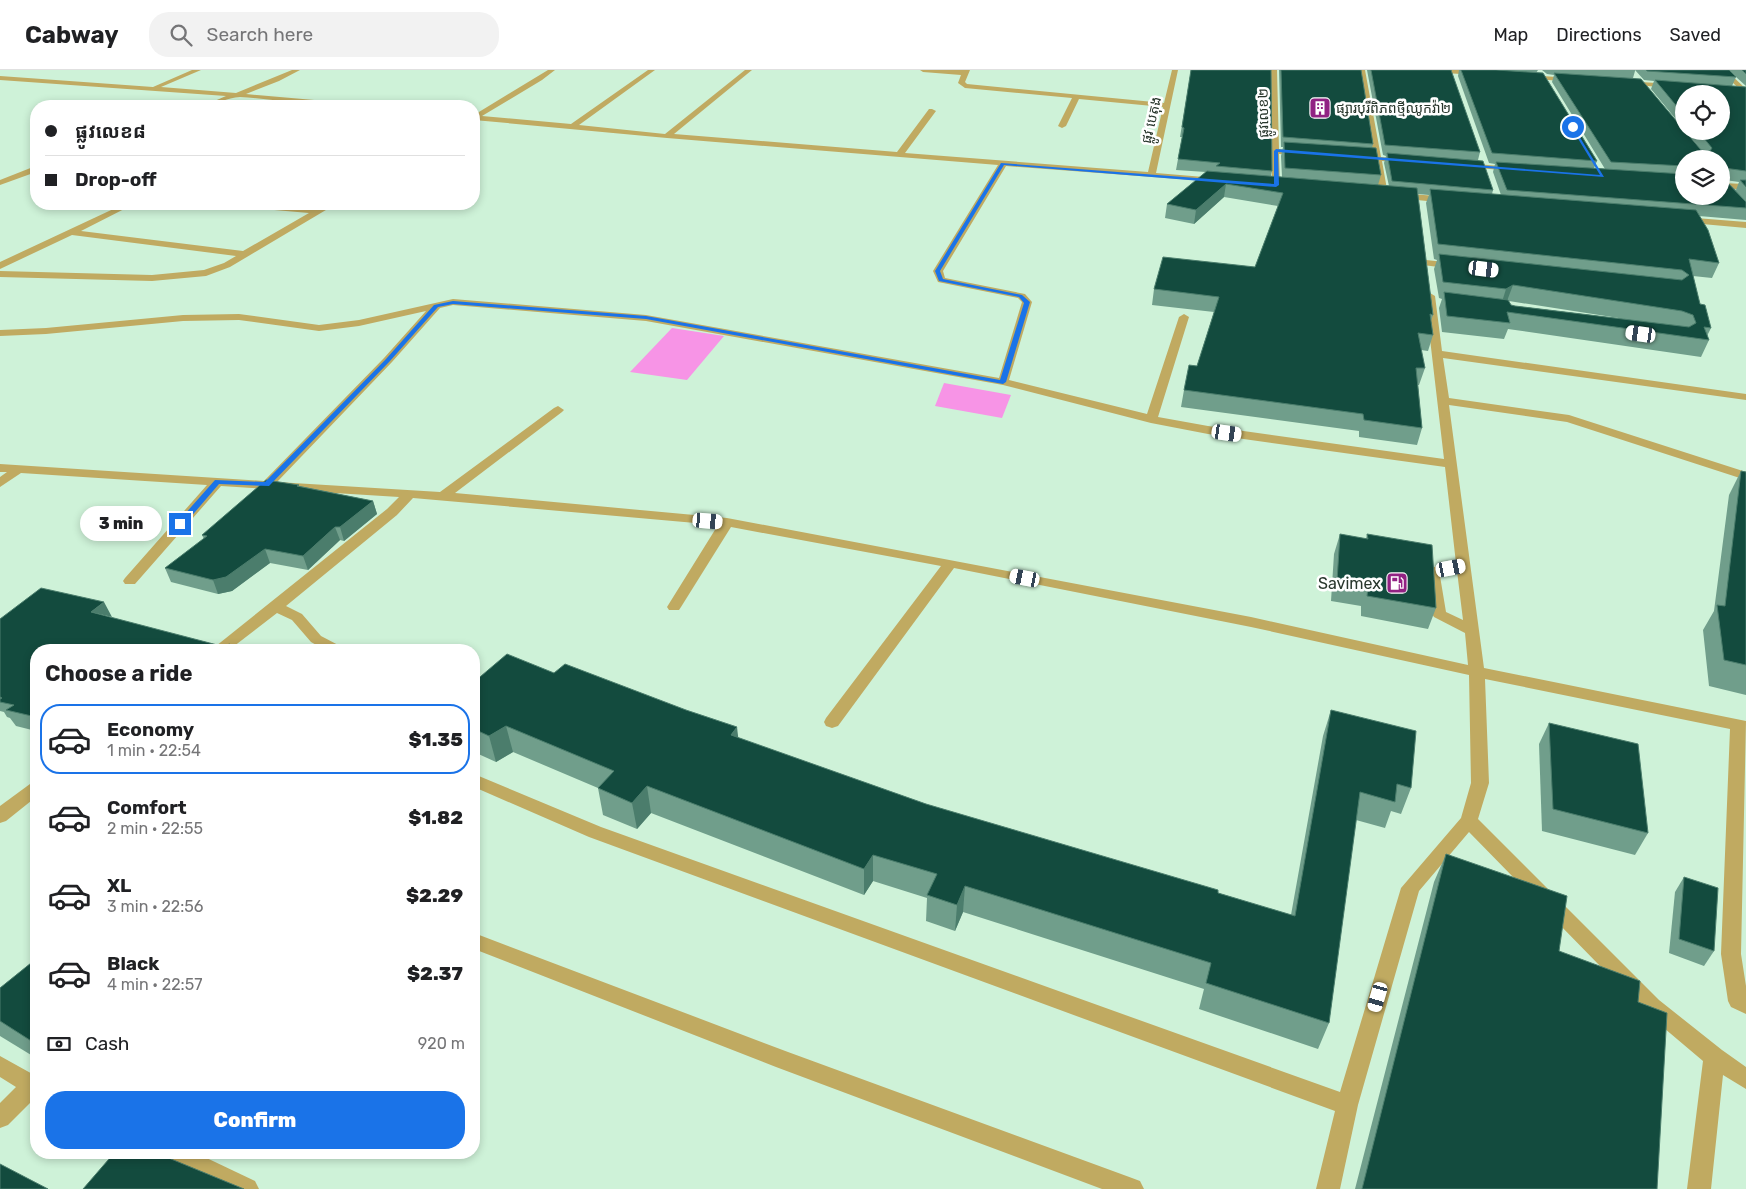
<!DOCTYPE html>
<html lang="en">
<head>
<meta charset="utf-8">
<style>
	:root { --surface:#fff; --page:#f2f2f2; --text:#202124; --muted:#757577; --line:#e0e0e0; --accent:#1a73e8 }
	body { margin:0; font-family:Rubik,"Noto Sans Khmer",sans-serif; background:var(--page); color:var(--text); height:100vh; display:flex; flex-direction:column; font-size:19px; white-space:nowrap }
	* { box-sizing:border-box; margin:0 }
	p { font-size:16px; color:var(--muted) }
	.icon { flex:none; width:28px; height:28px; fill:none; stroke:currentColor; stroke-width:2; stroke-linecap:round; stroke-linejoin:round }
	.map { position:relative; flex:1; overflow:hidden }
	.details { position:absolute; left:30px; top:574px; width:450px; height:515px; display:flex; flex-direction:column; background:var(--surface); border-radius:20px; box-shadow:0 2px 8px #0003 }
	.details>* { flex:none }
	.banner { position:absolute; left:30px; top:30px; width:450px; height:110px; border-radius:20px; box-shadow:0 2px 8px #0003; display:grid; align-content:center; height:110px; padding:0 15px; background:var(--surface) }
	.controls { position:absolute; left:1675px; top:15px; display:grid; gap:10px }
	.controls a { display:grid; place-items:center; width:55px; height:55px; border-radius:50%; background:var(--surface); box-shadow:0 2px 8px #0003; font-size:25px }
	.end { position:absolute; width:22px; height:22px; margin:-11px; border:6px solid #1a73e8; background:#fff; box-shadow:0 0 0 2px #fff }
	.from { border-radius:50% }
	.bubble { position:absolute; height:35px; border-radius:18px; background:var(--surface); box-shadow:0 2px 8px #0003; font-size:16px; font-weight:800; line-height:35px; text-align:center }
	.car { position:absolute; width:15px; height:30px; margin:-15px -8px; border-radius:6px; box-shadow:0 0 4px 1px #0007; background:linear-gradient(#fff 24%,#345 0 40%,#fff 0 76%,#345 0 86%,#fff 0) }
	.banner b { display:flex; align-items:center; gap:18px; height:48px; font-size:19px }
	.banner b+b { border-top:1px solid var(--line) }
	.banner i { width:12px; height:12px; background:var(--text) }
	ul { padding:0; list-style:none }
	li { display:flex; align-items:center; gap:15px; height:70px; margin:0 10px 8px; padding:0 5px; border:2px solid transparent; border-radius:20px }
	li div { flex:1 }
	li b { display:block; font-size:19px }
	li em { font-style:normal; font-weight:800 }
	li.active { border-color:var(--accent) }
	li>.icon { width:45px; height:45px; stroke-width:1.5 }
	h2 { padding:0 15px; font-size:22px; line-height:60px }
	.pay { display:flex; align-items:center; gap:12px; height:55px; padding:0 15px; font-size:19px }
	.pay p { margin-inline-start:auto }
	.primary-button { display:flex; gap:10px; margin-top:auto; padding:10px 15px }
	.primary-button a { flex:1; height:58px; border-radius:20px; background:var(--accent); color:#fff; font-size:20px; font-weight:800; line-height:58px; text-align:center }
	header { display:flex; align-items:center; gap:30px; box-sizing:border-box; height:70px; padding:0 25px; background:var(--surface); border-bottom:1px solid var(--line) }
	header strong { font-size:24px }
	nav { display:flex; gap:28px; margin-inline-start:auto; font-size:18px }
	.search { width:350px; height:45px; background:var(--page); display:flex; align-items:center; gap:12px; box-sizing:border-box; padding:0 18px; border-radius:20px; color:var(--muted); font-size:19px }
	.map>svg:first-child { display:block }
	.water { fill:#f794e6 }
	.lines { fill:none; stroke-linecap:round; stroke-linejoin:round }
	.minor { fill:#c0aa61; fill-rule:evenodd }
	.wall { fill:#709e8b; fill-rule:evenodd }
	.shaded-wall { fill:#4b7d6c }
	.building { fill:#134b3e; stroke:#4b7d6c }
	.route { fill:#1a73e8 }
	.labels { text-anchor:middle; stroke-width:5; stroke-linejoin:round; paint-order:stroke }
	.far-poi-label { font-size:14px; fill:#28362c; stroke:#fff; text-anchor:start }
	.far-street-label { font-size:14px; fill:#28362c; stroke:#fff }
	.poi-label { font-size:16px; fill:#28362c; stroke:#fff; text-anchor:end }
</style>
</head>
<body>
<header>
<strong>Cabway</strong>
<div class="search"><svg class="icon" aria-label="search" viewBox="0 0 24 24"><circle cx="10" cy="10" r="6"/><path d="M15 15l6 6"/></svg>Search here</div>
<nav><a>Map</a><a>Directions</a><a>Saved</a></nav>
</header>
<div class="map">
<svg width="1746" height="1119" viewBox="0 0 1746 1119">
	<rect width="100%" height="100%" fill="#cef2d8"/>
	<g class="water">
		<polygon points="672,258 724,266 687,310 630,302"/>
		<polygon points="944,313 1011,325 1002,348 935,336"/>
	</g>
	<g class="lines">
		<g class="minor">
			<path d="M192,0h9l-40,17 75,6 56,-23h8l-21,11 -33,13 114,10 4,2c-41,3 -83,-7 -124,-9 -13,0 -24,9 -37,9l23,-10 -226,-16v-4l153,11z"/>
			<path d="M548,0h7l-13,10 -60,36 89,8 77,-54h7l-76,55 86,9 80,-64h7l-78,64 223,18 32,-43h3l4,2 -31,42 243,19 15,-65 -84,-8 -13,27 -4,2 -4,-2 14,-28 -107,-10 -7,-5 3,-8 -38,-3 -3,-2h50l-5,12 2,2 197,19 8,-33h6l-22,103 60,5h3v4l-213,-16 -63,105 2,7 80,16 7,8 -23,78 138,34 32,-97 5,-3 5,3 -31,100 50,9 236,33 -19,-163 5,-3 5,3 7,55 304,43v6l-303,-42 6,40 120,17 177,57v8l-179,-58 -118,-17 35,263 262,53 -5,233 5,32v28l-15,-7 -3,-6 -7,-47 9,-225 -245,-50 4,104 -11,36 181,181 63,50 24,17v22l-23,-14 -12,114h-24l16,-128 -58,-49 -176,-180 -50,59 -61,214 -18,84h-24l19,-78 -746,-274 -115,-50v-13l127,53 739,265 61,-204 60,-70 10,-35 -2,-108 -218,-48 -297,-59 -116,158 -6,2 -6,-2 -2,-4 2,-4 115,-152 -210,-39 -50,80 -2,3h-10l-2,-3 51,-82 -305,-27 -16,17 -111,91 16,8 19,22 21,11 3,3h-20l-14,-8 -19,-22 -15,-7 -48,37h-18l176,-141 12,-12 -178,-11 -86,98h-10l-2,-3 2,-3 82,-93 -186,-12 -21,14v-10l7,-5h-7v-8l264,17 120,-123 42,-47 -67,15 -40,5 -80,-11 -56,1 -137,13 -46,2v-6l46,-2 137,-13 56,-1 80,11 40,-5 94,-21 193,16 353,63 23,-76 -4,-4 -80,-16 -5,-11 65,-106 -331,-27 -193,-18v-5zM453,235l193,16 357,64 148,38 57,11 237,33 11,96 -22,4 -8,8 6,39 2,3 31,16 3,32 -217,-48 -524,-99 -272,-25 107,-81 2,-2 -6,-4 -4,2 -114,84 -163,-10 115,-120 48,-54zM1457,501l6,49 -17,-8 -6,-36 3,-3z"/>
			<polygon points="1271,0 1277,0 1279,79 1301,81 1305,83 1301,85 1279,84 1280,115 1276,118 1272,115"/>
			<polygon points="1359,0 1365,0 1381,87 1406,89 1410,91 1406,93 1382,91 1388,125 1384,128 1380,125 1374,91 1359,89 1355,87 1359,85 1373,86"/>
			<polygon points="1424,0 1461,0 1481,3 1478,5 1427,2"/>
			<polygon points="1719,0 1726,0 1746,19 1746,25"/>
			<polygon points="1526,5 1573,8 1576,10 1573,12 1524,8 1524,6"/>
			<polygon points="1625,11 1672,14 1675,16 1672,18 1623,14 1622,13"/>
			<polygon points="1463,93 1513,97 1517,99 1513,101 1466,97 1462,95"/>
			<polygon points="33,97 36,97 36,102 0,115 0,110"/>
			<polygon points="1721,113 1746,114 1746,120 1721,118"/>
			<polygon points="1399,123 1448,127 1452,130 1448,133 1396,128 1396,124"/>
			<polygon points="124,134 134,134 81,161 243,181 309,143 238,137 234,134 265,134 317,138 326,134 336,134 230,197 206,206 152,211 0,207 0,201 152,205 204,200 224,193 236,186 72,165 0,199 0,192"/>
			<polygon points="1683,147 1746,152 1746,158 1680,152 1679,150"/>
			<polygon points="1426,190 1454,193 1459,196 1454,199 1423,195 1421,193"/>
			<polygon points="36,712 36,727 6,751 0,753 0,736 30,714"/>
			<polygon points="474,863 788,982 1132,1108 1140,1111 1144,1119 1102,1119 776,997 474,879"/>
			<polygon points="0,986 36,1006 36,1027 8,1055 0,1058 0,1033 16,1017 0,1007"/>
			<polygon points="157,1082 194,1082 255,1111 259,1119 222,1119 160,1090"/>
		</g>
	</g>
	<g class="wall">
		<path d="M1191,0l81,101 -1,5 11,1 -1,-21 2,-9h-2l-2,-77h82l12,74 -1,4 9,27 -3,10 11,1 -5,-23 2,-7 -3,-1 -16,-85h84l29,82 -2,8 15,30 -1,4 9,1 -8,-23 2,-8 -6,-1 -31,-87 1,-6h79l-2,3 61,88 -3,7 11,1 -53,-87 2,-7 -7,-1 -5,-4h204v16l-10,-9 -4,9 14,1v133l-47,-4 20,47 -7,15 -19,-2 7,28 11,24 -4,8 2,4 -8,17 -193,-28 -4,10 -62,-7 -3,-24 3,-9 -3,-1 -5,-29 3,-9 -3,-1 -8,-56 3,-8 -11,-1 15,121 -2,6 2,14 -5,16 -7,-1 4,18 -6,17h-1l4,43 -5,17 -58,-8v-6l-178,-24 3,-17 13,-24 17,-54 -62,-7 2,-16 101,-22 23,-61 -54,-9 -30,27 -29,-6 2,-14 39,-32 -30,-2 6,-33h-2zM1635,0l9,10 10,1 -3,8 33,40v-35l37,37h-35l15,19 -68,-72 2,-7zM1684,89l37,37h-37zM1725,110l14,2 -3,8zM1509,231l116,18 -110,-13 -4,-1z"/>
		<polygon points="1741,401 1746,402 1746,625 1709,616 1703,560 1714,541 1729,425"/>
		<polygon points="300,416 373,431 377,444 344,471 340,470 308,500 270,493 232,521 218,524 171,512 165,498 204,469 202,465"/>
		<polygon points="1340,464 1366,469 1367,464 1436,538 1428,559 1361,546 1361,536 1331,531 1334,484"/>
		<polygon points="112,548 225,577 245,580 36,580 36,661 16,656 10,648 7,647 4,642 0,641 0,549"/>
		<polygon points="554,603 926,734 1291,845 1323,666 1331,640 1411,718 1401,744 1391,741 1385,758 1356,750 1329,953 1318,979 1199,939 1204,919 963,842 955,861 926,851 927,828 873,811 864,825 651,743 637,759 603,745 598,718 513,682 496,692 474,682 474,612"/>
		<polygon points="1549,653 1648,763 1635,785 1542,761 1539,674"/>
		<polygon points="1446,784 1559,881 1638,932 1657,1119 1355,1119 1434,812"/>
		<polygon points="1684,807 1714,881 1704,896 1669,883 1675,822"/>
		<polygon points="36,889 36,988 0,966 0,918"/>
	</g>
	<g class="shaded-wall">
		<polygon points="1226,114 1224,127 1194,154 1196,140"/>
		<polygon points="1513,215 1507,231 1501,235 1506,219"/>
		<polygon points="373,431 377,444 344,471 340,457"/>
		<polygon points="335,457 340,470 308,500 303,486"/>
		<polygon points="265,479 270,493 232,521 218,524 213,510"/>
		<polygon points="104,532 112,547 91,542"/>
		<polygon points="506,656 513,682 496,692 489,666"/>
		<polygon points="737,657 740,683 731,665"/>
		<polygon points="647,716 651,743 637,759 632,733"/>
		<polygon points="873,785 873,811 864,825 864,799"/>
		<polygon points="965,816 963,842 955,861 957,835"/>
	</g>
	<g class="building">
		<polygon points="1191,0 1271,0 1272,101 1216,96 1220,93 1178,89 1184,58 1182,57"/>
		<polygon points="1281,0 1361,0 1373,74 1283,67"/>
		<polygon points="1371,0 1451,0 1480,82 1385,75"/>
		<polygon points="1461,0 1496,0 1543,3 1597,91 1492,83"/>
		<polygon points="1646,0 1729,0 1736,7 1647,1"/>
		<polygon points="1742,0 1746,0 1746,4"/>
		<polygon points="1554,3 1641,9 1684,60 1684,61 1685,61 1701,80 1710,81 1712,78 1698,61 1721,61 1721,24 1684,24 1684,45 1655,10 1746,17 1746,101 1724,98 1724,109 1746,132 1746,138 1507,120 1496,92 1684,104 1684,126 1721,126 1721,89 1684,89 1684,96 1611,92"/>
		<polygon points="1284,72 1376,78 1381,105 1285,98"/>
		<polygon points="1387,83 1483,91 1493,120 1392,111"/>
		<polygon points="1207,101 1417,118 1433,245 1430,244 1433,265 1418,263 1425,298 1416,298 1422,358 1364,350 1363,344 1184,320 1189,295 1197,296 1219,227 1154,219 1163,187 1255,197 1283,123 1226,114 1196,140 1167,134"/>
		<polygon points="1740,110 1746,110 1746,117"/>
		<polygon points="1430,119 1696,140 1708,160 1719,193 1689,189 1700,234 1705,235 1711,258 1704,257 1709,270 1507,242 1510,253 1447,246 1444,222 1508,230 1511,235 1515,236 1689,257 1696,253 1693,245 1682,241 1513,215 1506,219 1443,212 1439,184 1682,210 1689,205 1682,200 1438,174"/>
		<polygon points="1741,401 1746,402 1746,595 1724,590 1717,535 1725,536"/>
		<polygon points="266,410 299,415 297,416 373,431 340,457 335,457 303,486 265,479 226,507 213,510 165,498 207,466 202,465"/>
		<polygon points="1340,464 1368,469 1367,464 1432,475 1436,538 1367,526 1368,516 1337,511"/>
		<polygon points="41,518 104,532 91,542 225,577 229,574 245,580 36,580 36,647 6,640 14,635 0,632 0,629 2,628 0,627 0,549"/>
		<polygon points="507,584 554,603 565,594 686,640 737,657 731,665 926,734 1218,820 1218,823 1295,846 1331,640 1416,661 1411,718 1397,714 1395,732 1360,722 1329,953 1206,913 1211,893 965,816 957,835 927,825 937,804 873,785 864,799 647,716 632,733 598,718 614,701 506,656 489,666 474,659 474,612"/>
		<polygon points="1549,653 1638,674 1648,763 1553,739"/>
		<polygon points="1446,784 1567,826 1559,881 1640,911 1638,932 1667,943 1657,1119 1362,1119"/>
		<polygon points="1684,807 1718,818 1714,881 1679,869"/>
		<polygon points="36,889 36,974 0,951 0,918"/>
		<polygon points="115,1082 154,1082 244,1119 83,1119"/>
		<polygon points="0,1094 48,1119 0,1119"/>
	</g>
	<polygon class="route" points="1573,56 1604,107 1278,82 1279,115 1276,117 1004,95 940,201 943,209 1022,225 1030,232 1006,312 1003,314 646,249 453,234 438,237 390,291 269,416 219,414 183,456 176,454 215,410 265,412 386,289 434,235 453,231 646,246 1000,310 1024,233 1019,227 939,211 935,201 1001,93 1274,114 1274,81 1276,79 1600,105 1571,57"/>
	<defs>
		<g id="building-square" transform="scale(1.125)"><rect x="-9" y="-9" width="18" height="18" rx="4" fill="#912283" stroke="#fff"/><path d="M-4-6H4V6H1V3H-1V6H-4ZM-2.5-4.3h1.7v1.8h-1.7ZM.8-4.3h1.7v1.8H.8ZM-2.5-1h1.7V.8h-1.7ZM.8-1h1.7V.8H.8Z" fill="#fff"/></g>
		<g id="fuel-square" transform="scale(1.125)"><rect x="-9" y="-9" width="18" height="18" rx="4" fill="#912283" stroke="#fff"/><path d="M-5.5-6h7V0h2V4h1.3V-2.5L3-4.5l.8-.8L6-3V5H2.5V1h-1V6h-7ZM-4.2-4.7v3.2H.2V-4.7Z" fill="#fff"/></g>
	</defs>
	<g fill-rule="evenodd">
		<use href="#building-square" x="1320" y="38"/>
		<use href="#fuel-square" x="1397" y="513"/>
	</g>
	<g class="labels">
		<g class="far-poi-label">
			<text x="1336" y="43">ផ្សារបុរីពិភពថ្មីឈូកវ៉ា២</text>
		</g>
		<g class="far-street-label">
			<text transform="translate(1263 43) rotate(-91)" y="5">ផ្លូវលេខ២</text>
			<text transform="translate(1151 50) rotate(-77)" y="5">ផ្លូវ បេតុង</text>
		</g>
		<g class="poi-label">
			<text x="1381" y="519">Savimex</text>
		</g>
	</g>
</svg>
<div class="controls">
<a><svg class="icon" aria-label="locate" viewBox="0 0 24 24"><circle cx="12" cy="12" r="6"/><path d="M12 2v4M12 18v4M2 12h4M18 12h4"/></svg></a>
<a><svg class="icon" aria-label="layers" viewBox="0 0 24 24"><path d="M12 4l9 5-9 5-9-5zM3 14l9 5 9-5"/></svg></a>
</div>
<i class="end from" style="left:1573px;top:57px"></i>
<i class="end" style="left:180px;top:454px"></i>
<div class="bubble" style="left:80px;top:436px;width:82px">3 min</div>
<i class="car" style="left:1484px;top:199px;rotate:97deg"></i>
<i class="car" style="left:1641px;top:264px;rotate:278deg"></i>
<i class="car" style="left:1227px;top:363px;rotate:98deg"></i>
<i class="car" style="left:708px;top:451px;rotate:95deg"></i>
<i class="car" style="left:1451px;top:498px;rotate:79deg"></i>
<i class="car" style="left:1025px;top:508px;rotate:281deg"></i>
<i class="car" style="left:1378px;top:927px;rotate:196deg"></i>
<div class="banner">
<b><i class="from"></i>ផ្លូវលេខ៨</b>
<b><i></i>Drop-off</b>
</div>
<section class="details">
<h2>Choose a ride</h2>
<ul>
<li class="active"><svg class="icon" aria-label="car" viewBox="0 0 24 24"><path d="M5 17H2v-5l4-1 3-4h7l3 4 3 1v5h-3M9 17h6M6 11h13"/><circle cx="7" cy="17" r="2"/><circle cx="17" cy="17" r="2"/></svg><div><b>Economy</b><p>1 min · 22:54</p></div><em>$1.35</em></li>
<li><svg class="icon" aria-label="car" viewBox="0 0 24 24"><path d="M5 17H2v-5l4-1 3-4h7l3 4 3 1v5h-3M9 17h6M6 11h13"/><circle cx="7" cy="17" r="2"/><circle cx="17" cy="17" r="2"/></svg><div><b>Comfort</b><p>2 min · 22:55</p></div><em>$1.82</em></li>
<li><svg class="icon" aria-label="car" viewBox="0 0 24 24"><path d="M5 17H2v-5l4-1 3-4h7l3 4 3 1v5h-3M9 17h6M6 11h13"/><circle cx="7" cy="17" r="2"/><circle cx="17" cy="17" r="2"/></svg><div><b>XL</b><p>3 min · 22:56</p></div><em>$2.29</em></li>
<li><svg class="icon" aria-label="car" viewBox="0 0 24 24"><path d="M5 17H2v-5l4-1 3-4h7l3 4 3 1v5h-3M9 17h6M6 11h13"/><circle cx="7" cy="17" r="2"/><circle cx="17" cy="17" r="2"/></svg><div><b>Black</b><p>4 min · 22:57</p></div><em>$2.37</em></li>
</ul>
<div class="pay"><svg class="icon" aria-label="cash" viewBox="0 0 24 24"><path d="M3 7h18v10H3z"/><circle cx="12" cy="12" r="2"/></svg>Cash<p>920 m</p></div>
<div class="primary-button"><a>Confirm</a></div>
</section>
</div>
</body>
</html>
